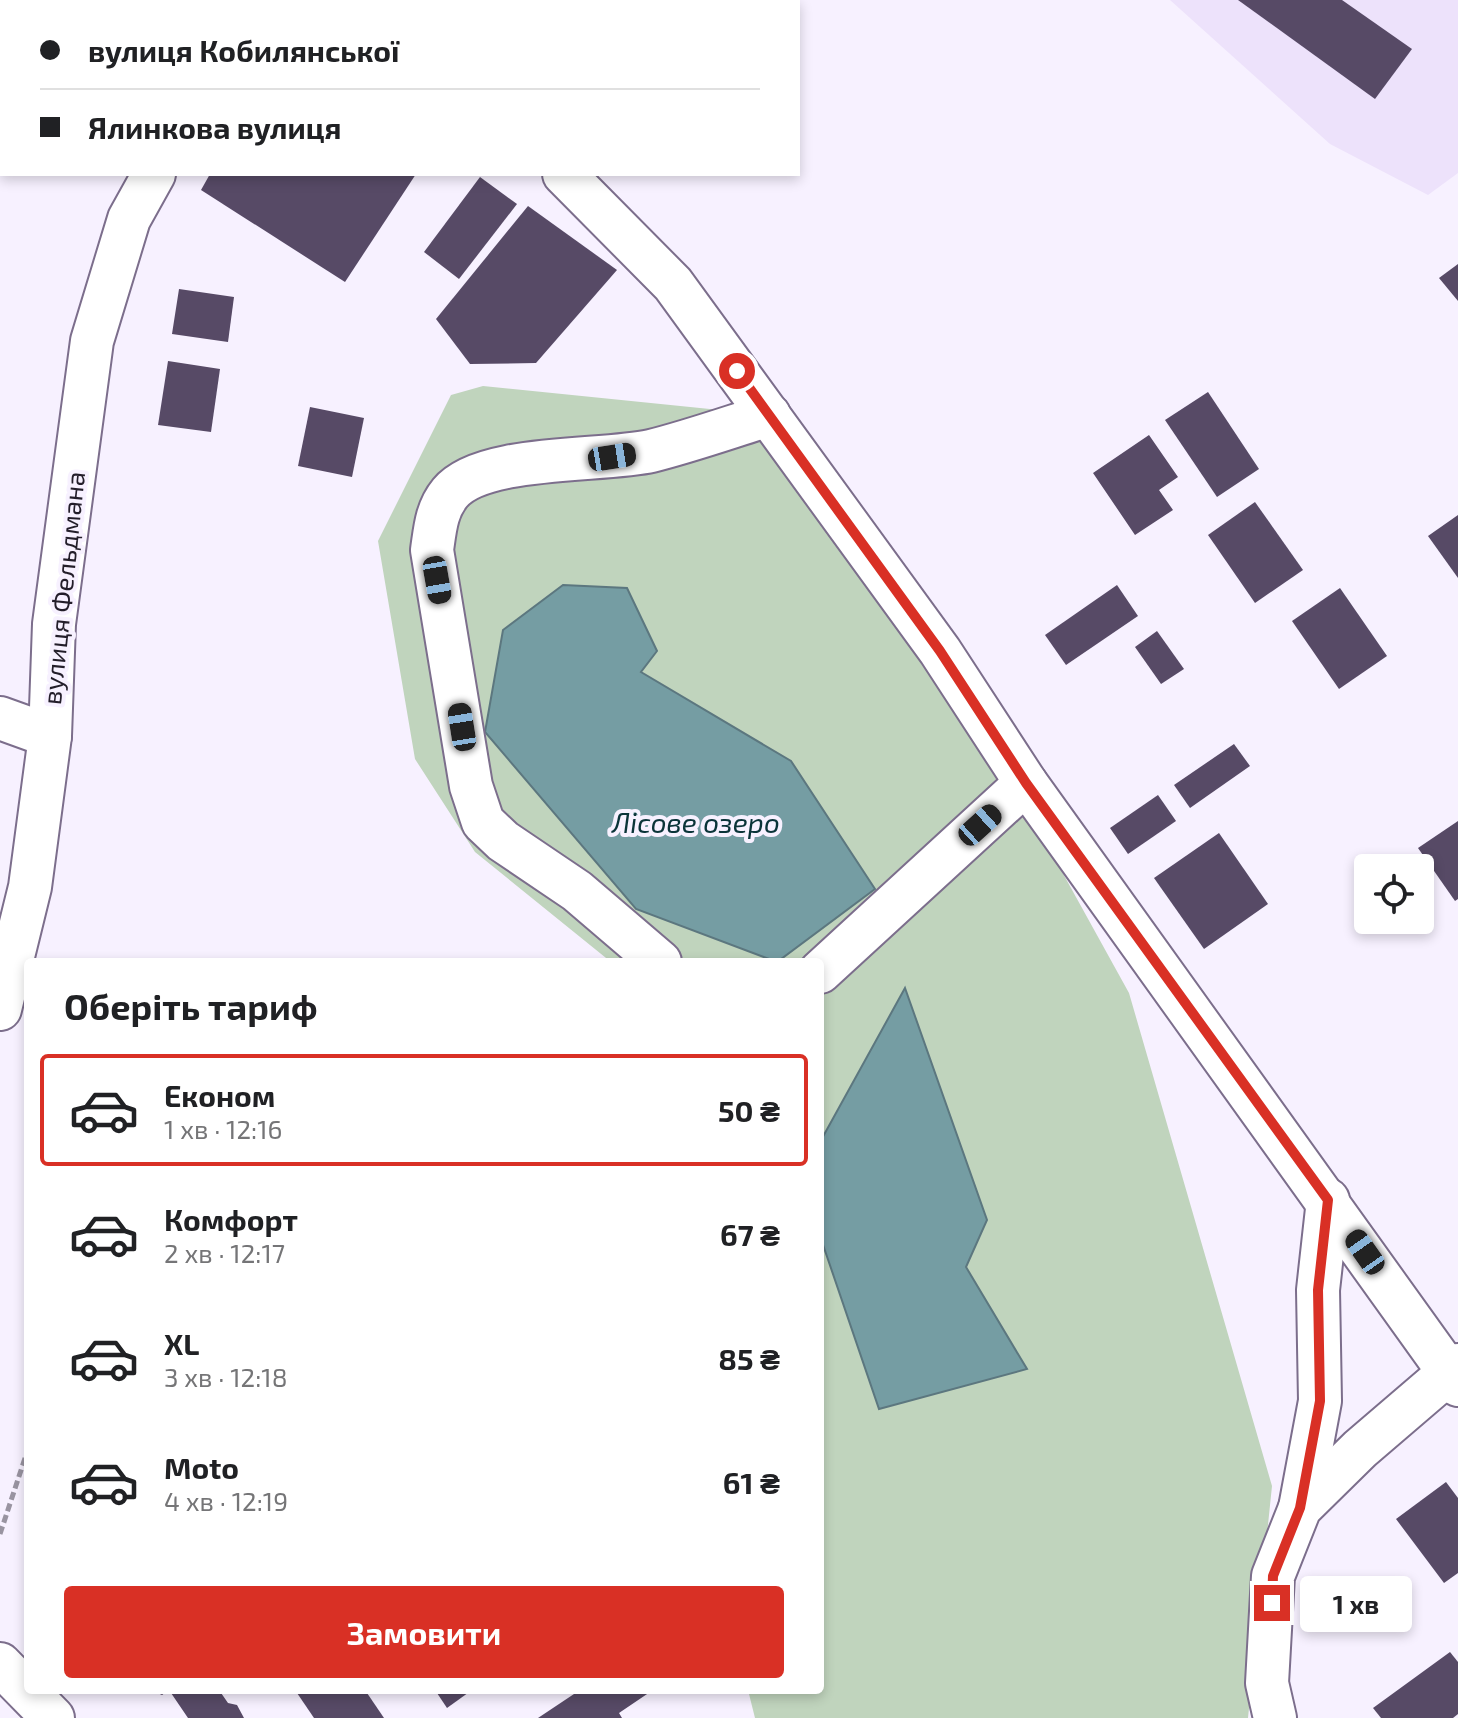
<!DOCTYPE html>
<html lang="uk">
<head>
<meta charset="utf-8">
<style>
	:root { --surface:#fff; --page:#f2f2f2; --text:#202124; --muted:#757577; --line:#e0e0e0; --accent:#d93025 }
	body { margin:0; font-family:"Exo 2",sans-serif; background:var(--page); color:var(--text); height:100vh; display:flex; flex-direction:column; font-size:30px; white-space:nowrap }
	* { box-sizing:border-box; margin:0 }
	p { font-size:26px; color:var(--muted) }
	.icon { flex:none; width:44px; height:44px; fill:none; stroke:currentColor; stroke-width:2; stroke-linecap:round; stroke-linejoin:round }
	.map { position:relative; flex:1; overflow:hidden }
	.details { position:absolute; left:24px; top:958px; width:800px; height:736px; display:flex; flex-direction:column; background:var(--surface); border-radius:8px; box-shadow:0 4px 12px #0003 }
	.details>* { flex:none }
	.banner { position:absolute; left:0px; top:0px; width:800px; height:176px; box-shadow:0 4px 12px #0003; display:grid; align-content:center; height:176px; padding:0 40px; background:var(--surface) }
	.tools { position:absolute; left:1354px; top:854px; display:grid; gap:16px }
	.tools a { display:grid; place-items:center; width:80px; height:80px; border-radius:8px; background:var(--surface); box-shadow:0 4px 12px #0003; font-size:40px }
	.end { position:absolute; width:36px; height:36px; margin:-18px; border:10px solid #d93025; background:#fff; box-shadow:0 0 0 4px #fff }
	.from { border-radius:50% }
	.bubble { position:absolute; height:56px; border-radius:8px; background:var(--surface); box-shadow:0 4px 12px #0003; font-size:26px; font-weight:700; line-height:56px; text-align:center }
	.car { position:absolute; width:24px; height:48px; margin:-24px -12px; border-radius:10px; box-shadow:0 0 6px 2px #0007; background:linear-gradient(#222 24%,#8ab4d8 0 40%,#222 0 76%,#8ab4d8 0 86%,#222 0) }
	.banner b { display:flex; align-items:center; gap:28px; height:76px; font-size:30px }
	.banner b+b { border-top:2px solid var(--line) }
	.banner i { width:20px; height:20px; background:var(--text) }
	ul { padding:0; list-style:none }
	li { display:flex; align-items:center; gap:24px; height:112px; margin:0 16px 12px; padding:0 24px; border:4px solid transparent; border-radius:8px }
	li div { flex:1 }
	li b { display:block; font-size:30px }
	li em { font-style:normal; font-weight:700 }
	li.on { border-color:var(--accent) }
	li>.icon { width:72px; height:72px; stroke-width:1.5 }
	h2 { padding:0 40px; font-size:36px; line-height:96px }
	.primary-button { display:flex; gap:16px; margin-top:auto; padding:16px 40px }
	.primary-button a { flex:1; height:92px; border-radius:8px; background:var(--accent); color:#fff; font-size:32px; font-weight:700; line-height:92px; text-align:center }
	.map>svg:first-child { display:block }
	.built { fill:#ede2fb }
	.green { fill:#c0d4bd; fill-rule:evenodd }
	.water { fill:#759da3; stroke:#5c777f; stroke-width:2 }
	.building { fill:#574a66 }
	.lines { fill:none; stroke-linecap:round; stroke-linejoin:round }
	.minor-casing { stroke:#7c6e8c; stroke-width:46 }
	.path { stroke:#9994a1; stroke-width:5; stroke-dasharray:8 4; stroke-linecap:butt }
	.minor { stroke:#fff; stroke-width:42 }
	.route { stroke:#d93025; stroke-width:10 }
	.labels { text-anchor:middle; stroke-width:8; stroke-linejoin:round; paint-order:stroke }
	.street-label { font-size:26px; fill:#231e2a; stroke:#f7f1ff }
	.water-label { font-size:28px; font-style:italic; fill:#0a3439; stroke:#f7f1ff }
</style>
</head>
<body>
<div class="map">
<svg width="1458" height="1718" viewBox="0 0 1458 1718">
	<rect width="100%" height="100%" fill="#f7f1ff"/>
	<polygon class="built" points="1170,0 1458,0 1458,173 1428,195 1330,144"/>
	<path class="green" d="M483,386l286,29 171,236 189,342 143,493 -24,232h-493l-7,-28h72v-454l59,173 86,-142 22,-47 -82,-231 -85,153v-180h-209l-136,-110 -60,-93 -37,-218 73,-146zM563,585l77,86 151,90 -14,201z"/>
	<g class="water">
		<polygon points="563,585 627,588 657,651 641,672 791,761 875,889 777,962 636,909 485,732 503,630"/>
		<polygon points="905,988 987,1220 966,1267 1027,1369 879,1409 820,1236 820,1142"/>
	</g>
	<g class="building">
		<polygon points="1238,0 1342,0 1412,49 1375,99"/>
		<polygon points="210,174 416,174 345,282 201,190"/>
		<polygon points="480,177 517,204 459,279 424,252"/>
		<polygon points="528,206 617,270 536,363 470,364 436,319"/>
		<polygon points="1458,264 1458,301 1439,278"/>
		<polygon points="179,289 234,297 228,342 172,334"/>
		<polygon points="168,361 220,369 211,432 158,425"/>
		<polygon points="1208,392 1259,469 1217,497 1165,420"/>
		<polygon points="310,407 364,418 352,477 298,466"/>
		<polygon points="1149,435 1178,477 1159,490 1173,510 1135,535 1093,473"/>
		<polygon points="1255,502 1303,570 1255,603 1208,535"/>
		<polygon points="1458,515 1458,578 1428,536"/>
		<polygon points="1117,585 1138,616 1066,665 1045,635"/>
		<polygon points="1340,588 1387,656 1339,689 1292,621"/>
		<polygon points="1157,631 1184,669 1161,684 1135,647"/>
		<polygon points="1234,744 1250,766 1190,808 1174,785"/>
		<polygon points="1158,795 1176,821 1128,854 1110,828"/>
		<polygon points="1458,821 1458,899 1455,901 1418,848"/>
		<polygon points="1219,833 1268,904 1204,949 1154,878"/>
		<polygon points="1446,1482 1458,1498 1458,1573 1444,1583 1396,1519"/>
		<polygon points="1450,1652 1458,1662 1458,1714 1453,1718 1381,1718 1373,1708"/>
		<polygon points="151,1690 219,1690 228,1703 237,1705 244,1718 188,1718 169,1690 162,1695"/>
		<polygon points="295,1690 365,1690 384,1718 314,1718"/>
		<polygon points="435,1690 472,1690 447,1708"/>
		<polygon points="580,1690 653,1690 619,1713 622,1718 538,1718"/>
	</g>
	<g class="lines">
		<g class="minor-casing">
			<g id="minor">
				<polyline points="287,0 292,2"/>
				<polyline points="250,2 251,0"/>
				<polyline points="564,174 673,284 940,651 1026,783 1458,1385"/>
				<polyline points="0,718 50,736"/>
				<path d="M660,962l-83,-71 -74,-50 -20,-19 -12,-36 -39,-236c3,-20 4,-40 18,-57 32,-39 153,-31 201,-42 40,-10 79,-24 118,-36"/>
				<polyline points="820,972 1026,783"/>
				<polyline points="0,1009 30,887 50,736 54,624 92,341 129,219 154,174"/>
				<polyline points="1300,1508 1320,1401 1318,1290 1328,1200"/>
				<polyline points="0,1664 53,1718"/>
				<polyline points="1275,1718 1267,1683 1273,1576 1300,1508 1360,1449 1458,1365"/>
			</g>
		</g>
		<polyline class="path" points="0,1534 28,1449"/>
		<use href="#minor" class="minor"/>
	</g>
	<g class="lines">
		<polyline class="route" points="737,371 940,651 1026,783 1328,1200 1318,1290 1320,1401 1300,1508 1273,1576 1272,1603"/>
	</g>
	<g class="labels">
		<g class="street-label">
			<text transform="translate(64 588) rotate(-84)" y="9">вулиця Фельдмана</text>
		</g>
		<g class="water-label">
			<text x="696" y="833">Лісове озеро</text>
		</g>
	</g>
</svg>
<div class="tools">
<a><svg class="icon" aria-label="locate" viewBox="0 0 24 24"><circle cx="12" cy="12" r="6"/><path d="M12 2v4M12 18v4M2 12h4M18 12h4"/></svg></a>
</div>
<i class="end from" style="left:737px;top:371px"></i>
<i class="end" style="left:1272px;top:1603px"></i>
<div class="bubble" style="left:1300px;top:1576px;width:112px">1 хв</div>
<i class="car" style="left:612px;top:457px;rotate:81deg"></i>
<i class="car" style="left:437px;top:580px;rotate:170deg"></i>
<i class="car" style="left:462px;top:727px;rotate:351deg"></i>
<i class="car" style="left:980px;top:825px;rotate:48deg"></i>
<i class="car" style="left:1365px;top:1252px;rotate:325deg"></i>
<div class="banner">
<b><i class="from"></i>вулиця Кобилянської</b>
<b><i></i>Ялинкова вулиця</b>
</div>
<section class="details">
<h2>Оберіть тариф</h2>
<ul>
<li class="on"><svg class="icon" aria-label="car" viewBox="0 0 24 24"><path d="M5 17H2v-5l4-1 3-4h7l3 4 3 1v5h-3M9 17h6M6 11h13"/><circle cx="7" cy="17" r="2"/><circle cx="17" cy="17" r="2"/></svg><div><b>Економ</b><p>1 хв · 12:16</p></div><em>50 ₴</em></li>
<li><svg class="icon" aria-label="car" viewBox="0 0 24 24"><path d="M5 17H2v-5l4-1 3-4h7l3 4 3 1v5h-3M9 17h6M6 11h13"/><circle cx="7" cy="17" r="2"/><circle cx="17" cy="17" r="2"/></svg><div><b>Комфорт</b><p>2 хв · 12:17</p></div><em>67 ₴</em></li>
<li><svg class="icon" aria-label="car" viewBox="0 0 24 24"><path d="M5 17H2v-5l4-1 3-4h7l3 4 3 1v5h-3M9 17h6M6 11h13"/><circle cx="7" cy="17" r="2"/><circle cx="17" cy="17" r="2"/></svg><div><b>XL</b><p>3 хв · 12:18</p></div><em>85 ₴</em></li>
<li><svg class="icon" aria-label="car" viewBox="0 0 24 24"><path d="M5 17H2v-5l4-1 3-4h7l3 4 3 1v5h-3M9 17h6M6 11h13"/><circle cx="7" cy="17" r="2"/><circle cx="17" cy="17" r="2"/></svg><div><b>Moto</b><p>4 хв · 12:19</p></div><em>61 ₴</em></li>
</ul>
<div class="primary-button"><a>Замовити</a></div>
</section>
</div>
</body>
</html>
